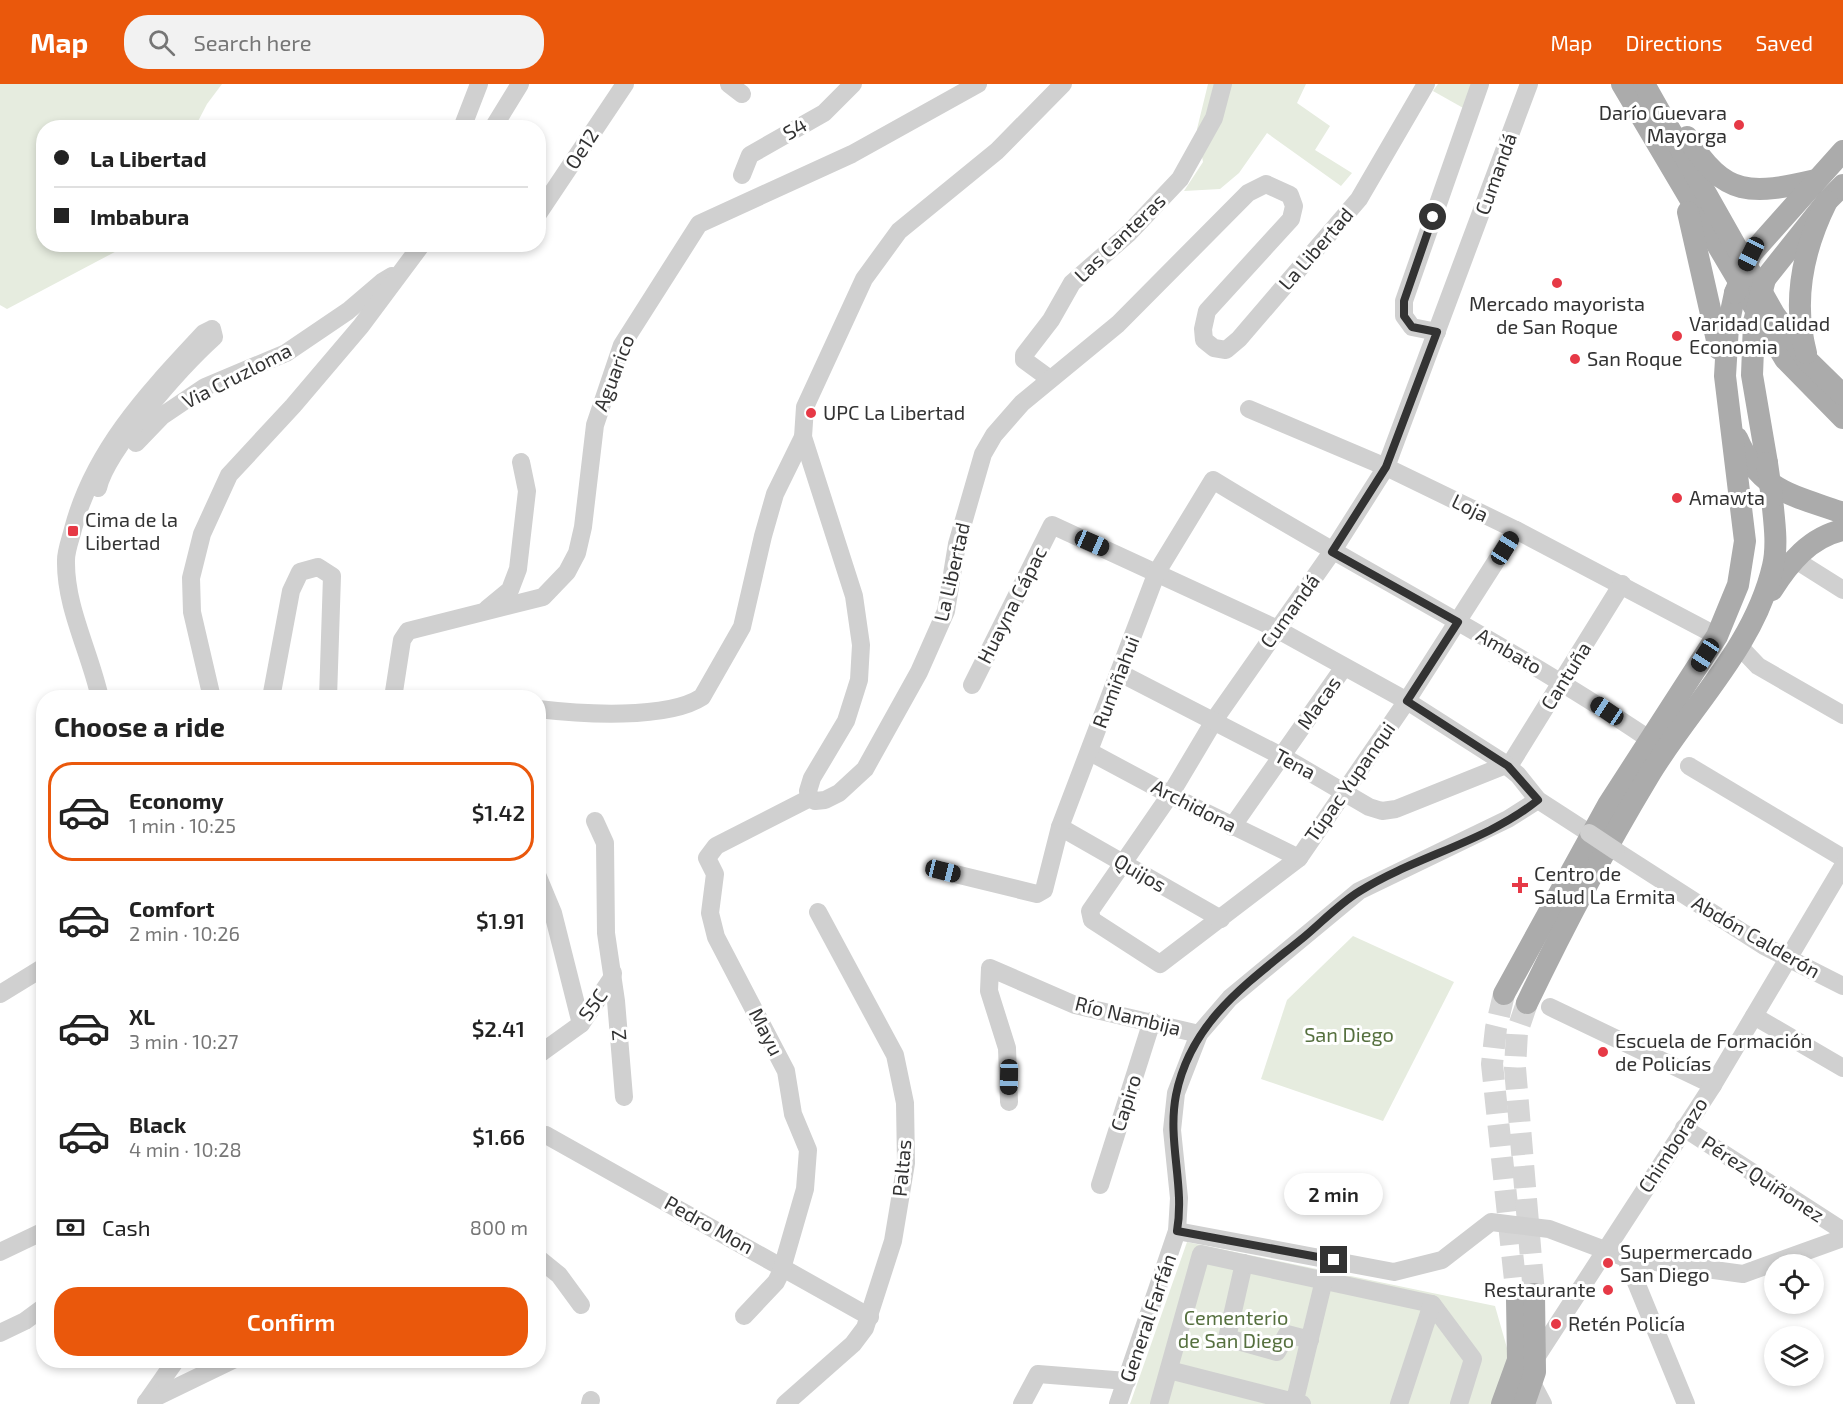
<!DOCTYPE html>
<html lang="en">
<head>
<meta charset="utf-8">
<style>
	:root { --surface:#fff; --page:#f2f2f2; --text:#222; --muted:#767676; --line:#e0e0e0; --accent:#ea580c }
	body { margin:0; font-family:"Exo 2",sans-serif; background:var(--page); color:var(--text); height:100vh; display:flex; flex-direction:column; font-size:22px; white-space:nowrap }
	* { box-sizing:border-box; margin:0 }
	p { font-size:20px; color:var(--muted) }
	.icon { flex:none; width:33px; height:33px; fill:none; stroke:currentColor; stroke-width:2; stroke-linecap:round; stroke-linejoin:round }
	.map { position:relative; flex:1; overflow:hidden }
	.sheet { position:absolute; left:36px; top:606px; width:510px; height:678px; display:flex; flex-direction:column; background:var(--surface); border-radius:24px; box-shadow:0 3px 9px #0003 }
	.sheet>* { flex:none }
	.banner { position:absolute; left:36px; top:36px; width:510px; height:132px; border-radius:24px; box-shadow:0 3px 9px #0003; display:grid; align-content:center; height:132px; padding:0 18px; background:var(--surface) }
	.buttons { position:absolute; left:1764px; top:1170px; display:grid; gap:12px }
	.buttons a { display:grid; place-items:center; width:60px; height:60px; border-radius:50%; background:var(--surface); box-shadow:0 3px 9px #0003; font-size:30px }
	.end { position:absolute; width:27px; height:27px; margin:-14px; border:8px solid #333; background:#fff; box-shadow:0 0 0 3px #fff }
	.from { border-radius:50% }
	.bubble { position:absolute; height:42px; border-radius:21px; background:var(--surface); box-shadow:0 3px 9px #0003; font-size:20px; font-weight:600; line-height:42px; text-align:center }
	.car { position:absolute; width:18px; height:36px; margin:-18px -9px; border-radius:8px; box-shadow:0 0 4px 2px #0007; background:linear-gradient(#222 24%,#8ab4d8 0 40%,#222 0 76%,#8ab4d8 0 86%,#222 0) }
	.banner b { display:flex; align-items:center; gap:21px; height:57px; font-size:22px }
	.banner b+b { border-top:2px solid var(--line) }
	.banner i { width:15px; height:15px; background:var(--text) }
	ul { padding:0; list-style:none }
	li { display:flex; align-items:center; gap:18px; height:99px; margin:0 12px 9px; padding:0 6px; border:3px solid transparent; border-radius:24px }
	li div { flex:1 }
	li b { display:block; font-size:22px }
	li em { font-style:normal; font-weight:600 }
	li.selected { border-color:var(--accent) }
	li>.icon { width:54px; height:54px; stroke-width:1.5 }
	h2 { padding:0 18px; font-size:27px; line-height:72px }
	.pay { display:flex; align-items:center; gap:15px; height:66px; padding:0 18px; font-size:22px }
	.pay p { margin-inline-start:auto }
	.cta { display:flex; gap:12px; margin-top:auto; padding:12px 18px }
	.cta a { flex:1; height:69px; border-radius:24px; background:var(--accent); color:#fff; font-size:24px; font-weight:600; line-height:69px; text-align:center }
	header { display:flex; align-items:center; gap:36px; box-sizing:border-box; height:84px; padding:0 30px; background:var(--accent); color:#fff }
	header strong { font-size:28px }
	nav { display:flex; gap:33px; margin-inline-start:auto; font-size:21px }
	.search { width:420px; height:54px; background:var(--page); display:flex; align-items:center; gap:15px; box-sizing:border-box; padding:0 21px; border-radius:24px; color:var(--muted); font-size:22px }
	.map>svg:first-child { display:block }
	.green { fill:#e6ecdf }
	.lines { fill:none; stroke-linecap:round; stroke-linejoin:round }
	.major-tunnel { stroke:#d6d6d6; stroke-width:22; stroke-dasharray:22 11; stroke-linecap:butt }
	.minor { stroke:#d0d0d0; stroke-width:18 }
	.major { stroke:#ababab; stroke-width:22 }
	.minor-bridge { stroke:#d0d0d0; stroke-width:18 }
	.major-bridge { stroke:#ababab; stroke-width:22 }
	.route { stroke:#333; stroke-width:8 }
	.poi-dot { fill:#e63946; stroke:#fff; stroke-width:2 }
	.labels { text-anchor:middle; stroke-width:6; stroke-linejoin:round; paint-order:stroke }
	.poi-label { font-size:20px; fill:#333; stroke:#fff; text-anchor:start }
	.street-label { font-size:20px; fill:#333; stroke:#fff }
	.park-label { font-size:20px; fill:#56703f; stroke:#fff }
</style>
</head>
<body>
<header>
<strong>Map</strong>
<div class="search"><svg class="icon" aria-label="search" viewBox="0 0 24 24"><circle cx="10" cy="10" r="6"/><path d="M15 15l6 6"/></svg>Search here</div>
<nav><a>Map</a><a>Directions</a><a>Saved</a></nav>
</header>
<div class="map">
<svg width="1843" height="1320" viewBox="0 0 1843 1320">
	<rect width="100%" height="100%" fill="#fff"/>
	<g class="green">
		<polygon points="0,0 222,0 207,20 195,43 44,44 44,160 128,161 7,225 0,221"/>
		<polygon points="1208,0 1306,0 1297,19 1330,42 1315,66 1352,89 1341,102 1267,49 1239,89 1220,105 1184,107 1203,78 1197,45"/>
		<polygon points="1438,0 1473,0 1465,25 1433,7"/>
		<polygon points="1353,852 1454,898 1383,1037 1261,995 1287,916"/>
		<polygon points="1187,1158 1495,1222 1509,1271 1493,1320 1130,1320"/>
	</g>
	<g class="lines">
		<g class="major-tunnel">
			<polyline points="1504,910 1496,944 1492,980 1517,1215"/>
			<polyline points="1527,919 1517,948 1515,984 1534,1210"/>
		</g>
		<g class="minor">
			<polyline points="729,0 742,10"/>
			<polyline points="462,44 479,0"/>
			<polyline points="493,44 520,0"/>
			<polyline points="742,91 750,71 824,29 853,0"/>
			<polyline points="538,130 625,0"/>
			<polyline points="1437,248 1412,243 1404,232 1404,217 1480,0"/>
			<polyline points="1050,295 1024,276 1024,271 1051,236 1072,199 1128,150 1180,95 1214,34 1223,0"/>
			<polyline points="1249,325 1386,383 1516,446 1717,552"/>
			<polyline points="136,359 162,332 205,303 286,269 348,227 382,198 392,192"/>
			<path d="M98,404c9,-39 85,-123 116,-151l-2,-8 -8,4c-55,59 -110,116 -131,196 -2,9 -7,21 -7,31 -1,47 24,92 34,138"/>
			<polyline points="1516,446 1404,621 1299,774 1160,880 1092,836 1090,827 1170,711 1217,632 1332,468 1386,383 1529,0"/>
			<polyline points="1794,475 1843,506"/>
			<polyline points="487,525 510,506 518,485 527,407 521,378"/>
			<polyline points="1739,562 1758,582 1843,631"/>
			<polyline points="1120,589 1287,675 1369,723 1382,727 1396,725 1511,679 1622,500"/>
			<polyline points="972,601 1052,441 1271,542 1407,617 1501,677 1518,691 1538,716 1589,749"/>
			<polyline points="212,614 192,528 191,494 202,450 229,391 293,322 361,242 422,160"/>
			<polyline points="271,614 291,507 300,488 318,483 332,492 328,614"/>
			<polyline points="393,614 402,556 408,547 543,513 567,488 577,469 583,443 595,341 622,261 699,140 852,70 978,0"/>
			<path d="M538,625c42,5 129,11 164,-12l40,-70 21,-91 12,-42 28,-57"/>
			<polyline points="1090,668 1176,714 1299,774"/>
			<polyline points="1689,682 1843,774"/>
			<polyline points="810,714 815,717 825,716 839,709 865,685 919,588 946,527 957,460 983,370 994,351 1022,319 1118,240 1248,109 1266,100 1290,111 1294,122 1291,135 1207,227 1203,245 1204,256 1214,264 1226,266 1239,255 1359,115 1426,0"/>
			<polyline points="810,714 808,707 812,694 846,637 859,596 861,561 854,512 803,353 805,323 864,195 899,147 997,67 1063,0"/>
			<polyline points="595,737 605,759 606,849 616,917 624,1013"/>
			<polyline points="1060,743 1221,835"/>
			<polyline points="1232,743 1344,583"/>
			<polyline points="1616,767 1764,862 1843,902"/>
			<path d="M943,787l94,23 7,-4 16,-63 97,-255 56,-92c143,88 293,163 433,257"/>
			<polyline points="538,793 553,829 581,940"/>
			<polyline points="0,910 44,883"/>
			<polyline points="1550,923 1713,1001"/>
			<polyline points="1754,932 1843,984"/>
			<polyline points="538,971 581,940 612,894 613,889"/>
			<polyline points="1009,1018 1007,964 989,907 990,884 1075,921 1199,950"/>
			<polyline points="1684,1044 1843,1147"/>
			<polyline points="546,1051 870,1233"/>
			<polyline points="1100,1101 1152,937"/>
			<polyline points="1177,1147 1394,1188 1442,1176 1491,1138 1549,1145 1626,1174 1743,1190 1843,1154"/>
			<polyline points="0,1168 44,1147"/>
			<polyline points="538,1174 559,1191 581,1221"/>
			<polyline points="1626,1174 1686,1320"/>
			<polyline points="1244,1179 1227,1254 1277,1268 1287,1250 1310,1256"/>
			<polyline points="744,1232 776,1198 781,1188 805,1105 808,1066 793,1030 786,987 716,853 710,829 715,790 707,774 716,762 810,714"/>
			<polyline points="0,1249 25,1237 44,1223"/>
			<polyline points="1535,1275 1713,1001 1843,782"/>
			<polyline points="1169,1286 1302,1320"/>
			<polyline points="1532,1299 1543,1320"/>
			<polyline points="148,1316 176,1276"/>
			<polyline points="146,1318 233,1276"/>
			<polyline points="590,1320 591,1316"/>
			<polyline points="785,1320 853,1260 865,1244 893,1157 906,1079 905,1019 895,971 818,828"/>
			<polyline points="1022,1320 1038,1290 1127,1297"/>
			<polyline points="1118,1320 1177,1147 1179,1114 1172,1046 1176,1009 1199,950 1230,914 1359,807 1508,735 1538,716"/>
			<polyline points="1159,1320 1201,1170 1432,1220 1473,1275 1459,1320"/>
			<polyline points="1294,1320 1324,1196"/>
			<polyline points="1399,1320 1432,1220"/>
		</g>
		<g class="major">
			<polyline points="1622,0 1785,275 1843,334"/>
			<polyline points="1644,0 1774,230 1808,277 1843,311"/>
			<path d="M1687,53c38,61 64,58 129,43"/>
			<polyline points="1688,128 1719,265"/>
			<polyline points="1751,170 1843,67"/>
			<polyline points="1765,195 1827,117 1843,101"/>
			<polyline points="1754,238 1752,291 1767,379"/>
			<path d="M1806,269c-14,-53 -3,-104 21,-152"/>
			<path d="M1737,354c23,54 56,57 106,75"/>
			<path d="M1772,506c17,-27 38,-53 71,-60"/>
			<polyline points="1504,910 1608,721 1717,552 1738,501 1745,457 1725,292 1728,242 1735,209"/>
			<path d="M1527,919c37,-77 77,-153 121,-226 41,-69 106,-129 125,-211 5,-22 1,-46 -1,-68"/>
			<polyline points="1502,1320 1518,1276 1517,1215"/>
			<polyline points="1524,1320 1535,1288 1534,1210"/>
		</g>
		<polyline class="minor-bridge" points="1589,749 1616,767"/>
		<g class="major-bridge">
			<polyline points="1735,209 1751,170"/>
			<polyline points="1754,238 1765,195"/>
			<polyline points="1767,379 1772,414"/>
		</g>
	</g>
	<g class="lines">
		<path class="route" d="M1334,1176l-157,-29c8,-46 -10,-90 -1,-136 15,-75 73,-113 128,-158 18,-15 36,-34 56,-46 56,-35 126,-49 178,-91l-30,-34 -101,-65 51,-79 -126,-70 54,-85 51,-135 -25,-5 -8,-11v-15l29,-84"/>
	</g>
	<g class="poi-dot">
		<circle cx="1739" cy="41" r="6"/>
		<circle cx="1557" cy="199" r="6"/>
		<circle cx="1677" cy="252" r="6"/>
		<circle cx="1575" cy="275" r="6"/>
		<circle cx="811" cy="329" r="6"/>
		<circle cx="1677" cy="414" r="6"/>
		<rect x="67" y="441" width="12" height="12" rx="3"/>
		<path d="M1517 792h6v6h6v6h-6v6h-6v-6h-6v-6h6z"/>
		<circle cx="1603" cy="968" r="6"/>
		<circle cx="1608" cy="1179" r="6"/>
		<circle cx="1608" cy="1206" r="6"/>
		<circle cx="1556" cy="1240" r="6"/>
	</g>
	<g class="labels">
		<g class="poi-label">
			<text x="1727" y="36" text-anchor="end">Darío Guevara<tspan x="1727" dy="23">Mayorga</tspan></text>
			<text x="1557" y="227" text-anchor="middle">Mercado mayorista<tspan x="1557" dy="23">de San Roque</tspan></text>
			<text x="1689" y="247">Varidad Calidad<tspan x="1689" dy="23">Economia</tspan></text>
			<text x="1587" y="282">San Roque</text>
			<text x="823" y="336">UPC La Libertad</text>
			<text x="1689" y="421">Amawta</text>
			<text x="85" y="443">Cima de la<tspan x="85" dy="23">Libertad</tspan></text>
			<text x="1534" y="797">Centro de<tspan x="1534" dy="23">Salud La Ermita</tspan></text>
			<text x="1615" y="964">Escuela de Formación<tspan x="1615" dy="23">de Policías</tspan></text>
			<text x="1620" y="1175">Supermercado<tspan x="1620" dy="23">San Diego</tspan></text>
			<text x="1596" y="1213" text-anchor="end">Restaurante</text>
			<text x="1568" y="1247">Retén Policía</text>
		</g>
		<g class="street-label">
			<text transform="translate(795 45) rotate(-30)" y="7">S4</text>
			<text transform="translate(582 65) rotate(-57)" y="7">Oe12</text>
			<text transform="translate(1496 90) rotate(-70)" y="7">Cumandá</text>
			<text transform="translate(1120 154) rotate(-44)" y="7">Las Canteras</text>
			<text transform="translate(1316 165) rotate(-49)" y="7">La Libertad</text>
			<text transform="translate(614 289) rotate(-69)" y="7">Aguarico</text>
			<text transform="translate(237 292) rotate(-27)" y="7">Via Cruzloma</text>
			<text transform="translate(1470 424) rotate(26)" y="7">Loja</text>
			<text transform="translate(952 488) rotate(-77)" y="7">La Libertad</text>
			<text transform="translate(1012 521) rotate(-63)" y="7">Huayna Cápac</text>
			<text transform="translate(1290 527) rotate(-54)" y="7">Cumandá</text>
			<text transform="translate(1509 567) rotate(30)" y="7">Ambato</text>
			<text transform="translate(1566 592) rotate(-58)" y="7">Cantuña</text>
			<text transform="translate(1116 598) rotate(-69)" y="7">Rumiñahui</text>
			<text transform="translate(1319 619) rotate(-55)" y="7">Macas</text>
			<text transform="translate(1295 680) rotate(28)" y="7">Tena</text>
			<text transform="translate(1350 698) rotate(-55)" y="7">Túpac Yupanqui</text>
			<text transform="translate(1194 722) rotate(27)" y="7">Archidona</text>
			<text transform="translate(1140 789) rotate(30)" y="7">Quijos</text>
			<text transform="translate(1756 853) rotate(30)" y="7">Abdón Calderón</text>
			<text transform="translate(593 921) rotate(-54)" y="7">S5C</text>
			<text transform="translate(1128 932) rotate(14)" y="7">Río Nambija</text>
			<text transform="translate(766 948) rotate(63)" y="7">Mayu</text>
			<text transform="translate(619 951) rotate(-95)" y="7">Z</text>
			<text transform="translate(1126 1019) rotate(-72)" y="7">Capiro</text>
			<text transform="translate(1673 1061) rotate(-57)" y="7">Chimborazo</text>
			<text transform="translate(902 1084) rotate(-85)" y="7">Paltas</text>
			<text transform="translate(1763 1095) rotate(33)" y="7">Pérez Quiñonez</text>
			<text transform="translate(709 1141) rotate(29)" y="7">Pedro Mon</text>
			<text transform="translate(1148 1234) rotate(-71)" y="7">General Farfán</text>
		</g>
		<g class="park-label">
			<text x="1349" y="958">San Diego</text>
			<text x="1236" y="1241">Cementerio<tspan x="1236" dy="23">de San Diego</tspan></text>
		</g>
	</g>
</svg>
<div class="buttons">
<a><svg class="icon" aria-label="locate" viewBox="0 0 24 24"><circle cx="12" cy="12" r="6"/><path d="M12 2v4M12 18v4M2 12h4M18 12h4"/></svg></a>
<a><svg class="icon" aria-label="layers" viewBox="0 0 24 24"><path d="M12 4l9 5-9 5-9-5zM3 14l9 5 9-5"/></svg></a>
</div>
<i class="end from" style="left:1433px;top:133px"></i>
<i class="end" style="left:1334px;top:1176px"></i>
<div class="bubble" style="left:1284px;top:1089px;width:99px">2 min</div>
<i class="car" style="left:1751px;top:170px;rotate:206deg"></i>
<i class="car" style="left:1092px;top:459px;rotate:114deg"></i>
<i class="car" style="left:1505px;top:464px;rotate:32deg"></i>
<i class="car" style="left:1705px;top:571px;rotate:213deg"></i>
<i class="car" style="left:1607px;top:627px;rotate:304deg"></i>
<i class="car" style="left:943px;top:787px;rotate:104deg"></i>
<i class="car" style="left:1009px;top:993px;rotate:181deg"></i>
<div class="banner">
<b><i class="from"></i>La Libertad</b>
<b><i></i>Imbabura</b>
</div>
<section class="sheet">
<h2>Choose a ride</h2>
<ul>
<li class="selected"><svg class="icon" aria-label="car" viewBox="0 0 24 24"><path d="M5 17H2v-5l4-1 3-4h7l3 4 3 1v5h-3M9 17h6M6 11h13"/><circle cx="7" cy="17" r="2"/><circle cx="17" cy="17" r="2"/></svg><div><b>Economy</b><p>1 min · 10:25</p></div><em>$1.42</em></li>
<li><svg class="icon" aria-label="car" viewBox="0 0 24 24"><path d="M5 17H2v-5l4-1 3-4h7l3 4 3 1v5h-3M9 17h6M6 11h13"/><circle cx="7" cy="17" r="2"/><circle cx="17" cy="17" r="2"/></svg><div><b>Comfort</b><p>2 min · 10:26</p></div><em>$1.91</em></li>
<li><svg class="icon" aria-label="car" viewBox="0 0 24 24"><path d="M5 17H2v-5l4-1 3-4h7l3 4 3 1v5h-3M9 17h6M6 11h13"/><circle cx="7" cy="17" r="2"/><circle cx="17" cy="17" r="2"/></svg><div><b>XL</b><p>3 min · 10:27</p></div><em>$2.41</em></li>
<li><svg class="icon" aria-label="car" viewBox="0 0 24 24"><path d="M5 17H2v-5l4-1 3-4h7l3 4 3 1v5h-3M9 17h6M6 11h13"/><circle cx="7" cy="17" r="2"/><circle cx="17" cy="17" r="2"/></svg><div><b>Black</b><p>4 min · 10:28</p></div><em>$1.66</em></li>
</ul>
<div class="pay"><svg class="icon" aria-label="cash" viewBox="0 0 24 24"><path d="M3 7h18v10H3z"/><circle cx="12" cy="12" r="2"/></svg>Cash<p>800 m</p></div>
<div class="cta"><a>Confirm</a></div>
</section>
</div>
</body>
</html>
